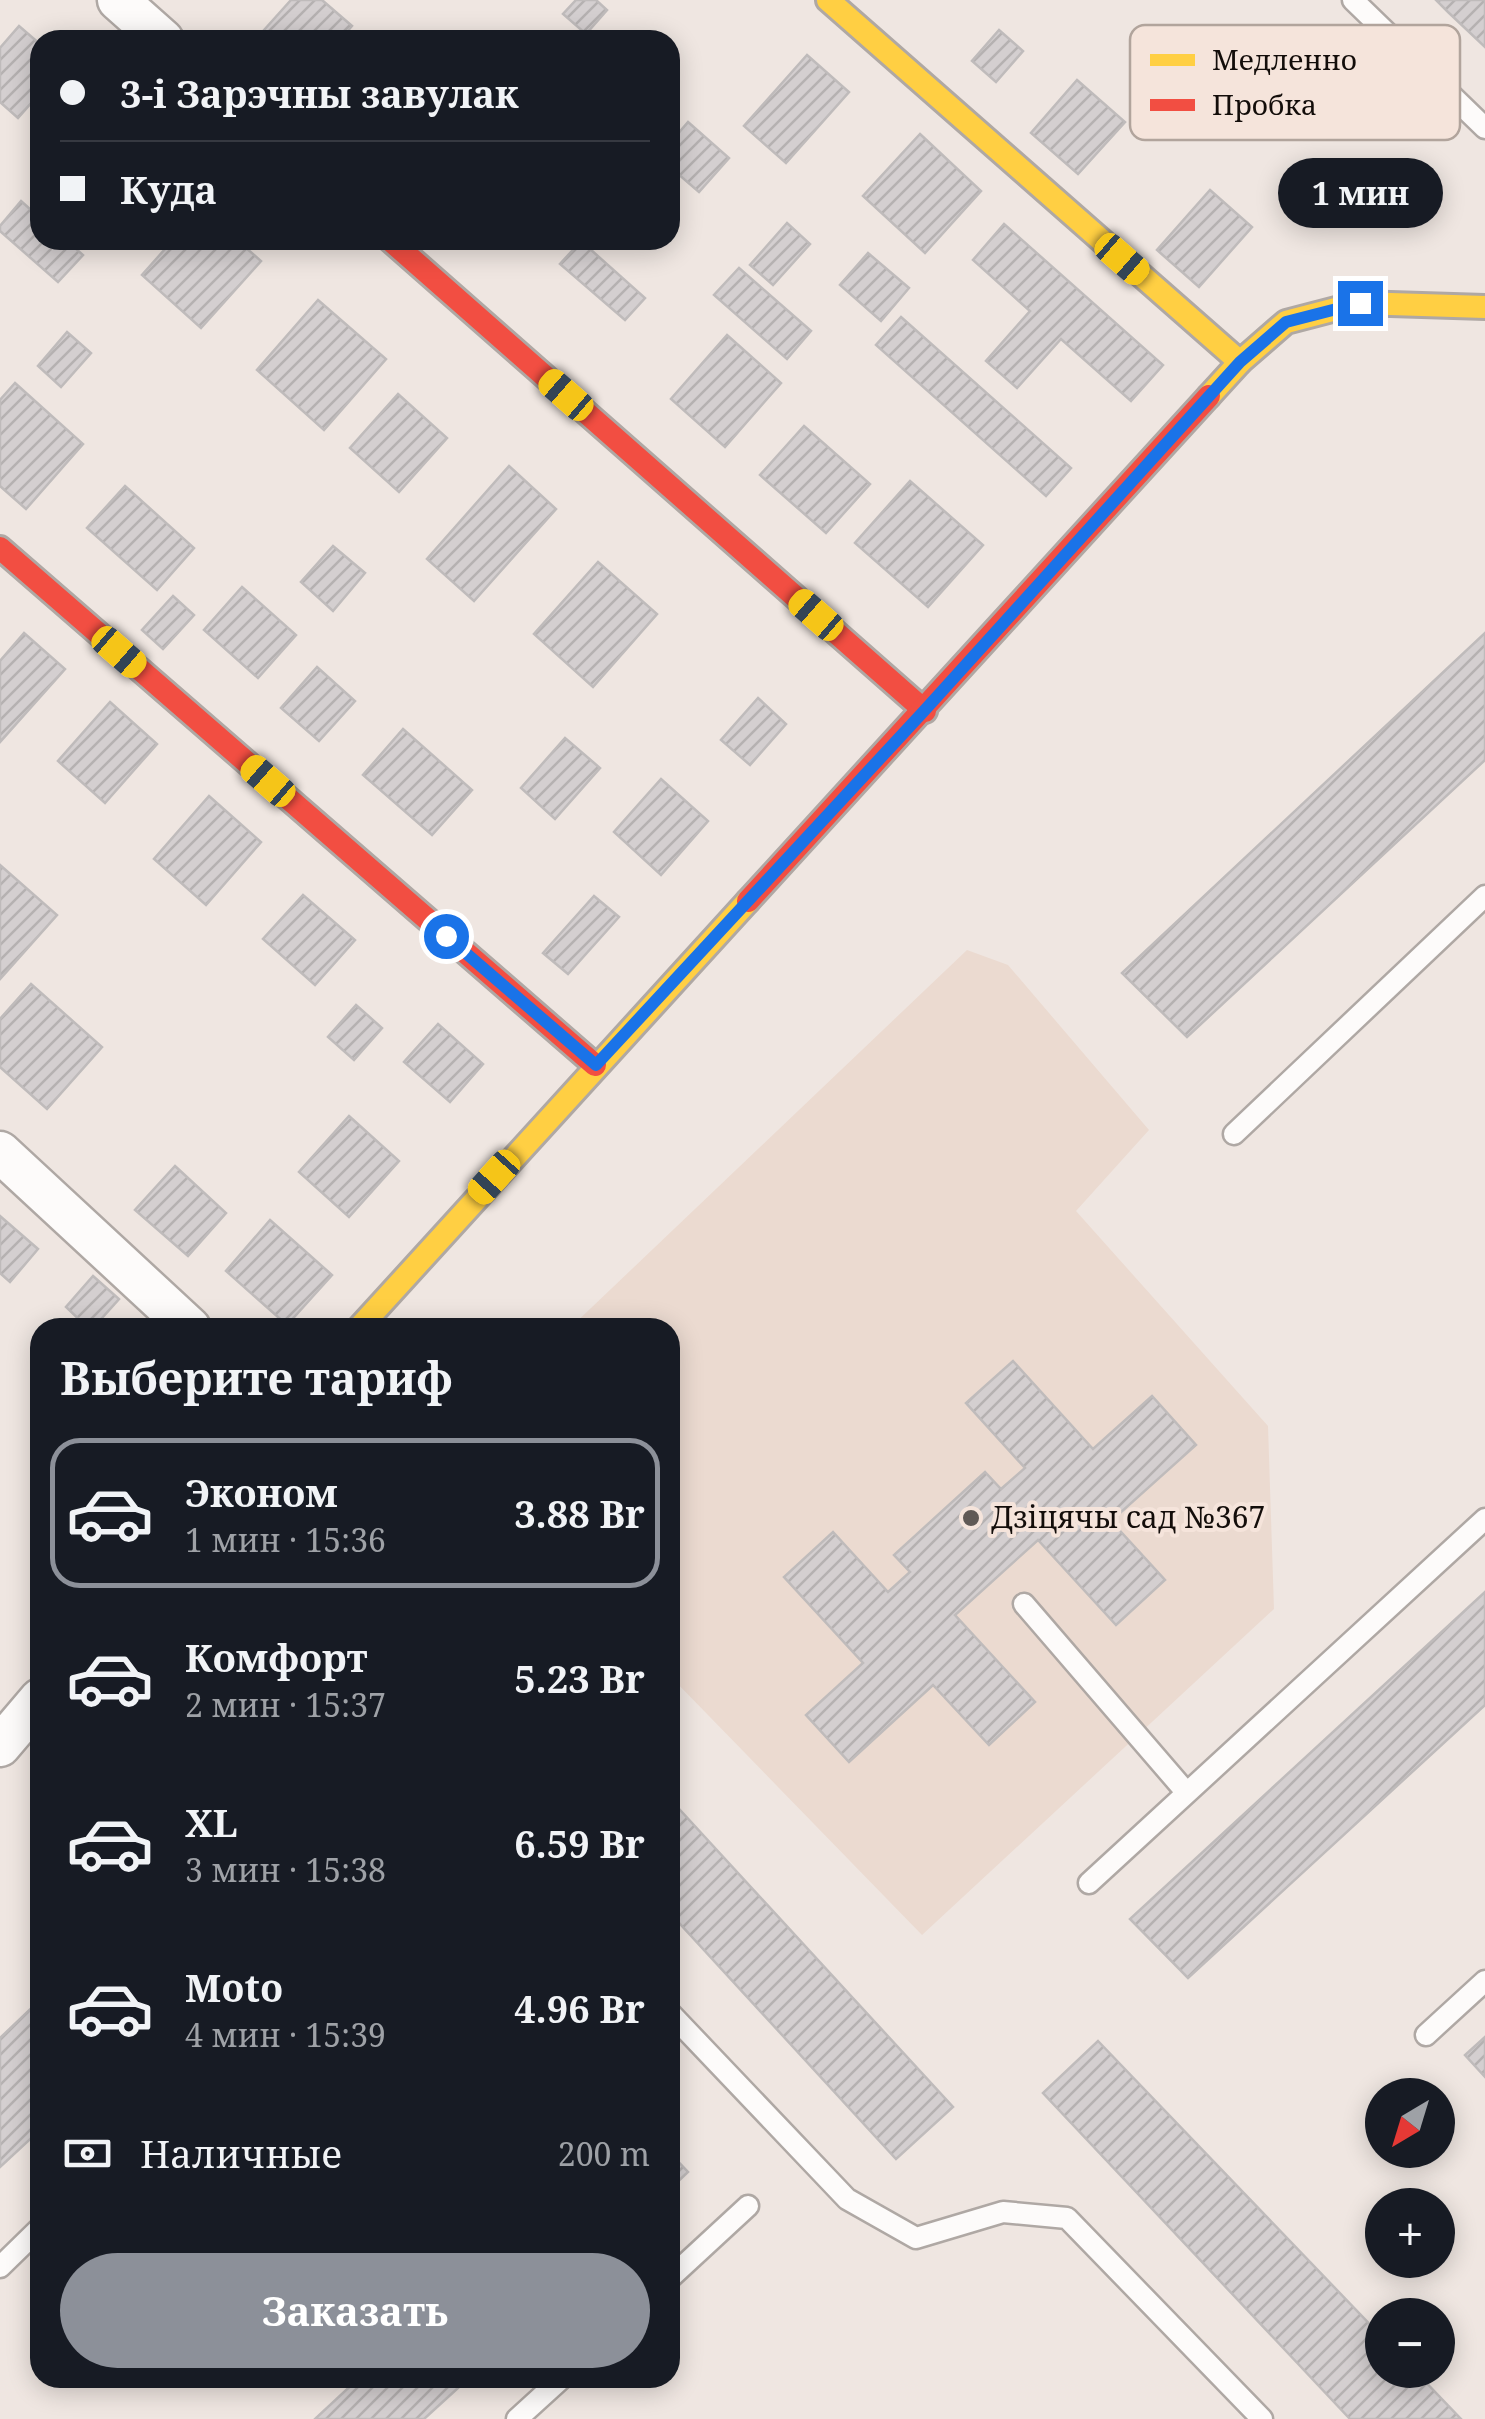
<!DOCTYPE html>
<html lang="ru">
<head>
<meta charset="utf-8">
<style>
	:root { --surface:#171b24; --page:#242831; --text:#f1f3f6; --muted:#9ea1a6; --line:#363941; --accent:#8c9099 }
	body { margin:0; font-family:"Noto Serif",serif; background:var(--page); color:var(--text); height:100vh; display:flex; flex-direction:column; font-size:38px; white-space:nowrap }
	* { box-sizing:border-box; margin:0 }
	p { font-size:32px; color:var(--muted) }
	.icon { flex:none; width:55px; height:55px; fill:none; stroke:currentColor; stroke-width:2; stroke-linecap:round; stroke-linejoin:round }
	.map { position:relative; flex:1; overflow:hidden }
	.side { position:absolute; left:30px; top:1318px; width:650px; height:1070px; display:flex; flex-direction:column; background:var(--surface); border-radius:30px; box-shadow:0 5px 25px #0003 }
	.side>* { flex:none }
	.banner { position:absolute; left:30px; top:30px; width:650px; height:220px; border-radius:30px; box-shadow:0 5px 25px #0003; display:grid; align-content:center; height:220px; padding:0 30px; background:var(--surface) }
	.needle { width:65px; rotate:218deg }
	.buttons { position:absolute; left:1365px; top:2078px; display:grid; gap:20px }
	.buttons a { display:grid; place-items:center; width:90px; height:90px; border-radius:50%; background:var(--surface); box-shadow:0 5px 25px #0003; font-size:50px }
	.end { position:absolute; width:45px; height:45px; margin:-22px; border:12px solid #1a73e8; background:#fff; box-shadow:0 0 0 5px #fff }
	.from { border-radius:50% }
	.bubble { position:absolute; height:70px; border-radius:35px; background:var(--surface); box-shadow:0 5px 25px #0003; font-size:32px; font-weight:700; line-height:70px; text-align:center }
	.car { position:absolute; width:30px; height:60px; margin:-30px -15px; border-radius:12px; box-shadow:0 0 8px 2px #0007; background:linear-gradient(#f5c518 24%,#345 0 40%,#f5c518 0 76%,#345 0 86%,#f5c518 0) }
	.banner b { display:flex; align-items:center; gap:35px; height:95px; font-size:38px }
	.banner b+b { border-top:2px solid var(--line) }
	.banner i { width:25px; height:25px; background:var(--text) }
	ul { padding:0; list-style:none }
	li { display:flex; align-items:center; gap:30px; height:150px; margin:0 20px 15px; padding:0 10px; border:5px solid transparent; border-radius:30px }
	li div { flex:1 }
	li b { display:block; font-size:38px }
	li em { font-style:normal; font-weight:700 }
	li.on { border-color:var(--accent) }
	li>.icon { width:90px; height:90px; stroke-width:1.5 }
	h2 { padding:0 30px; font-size:45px; line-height:120px }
	.pay { display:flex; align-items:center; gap:25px; height:110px; padding:0 30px; font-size:38px }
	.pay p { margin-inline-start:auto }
	.button { display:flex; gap:20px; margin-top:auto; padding:20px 30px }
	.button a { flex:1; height:115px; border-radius:60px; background:var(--accent); color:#fff; font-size:40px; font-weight:700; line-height:115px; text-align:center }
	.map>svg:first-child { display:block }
	.built { fill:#ebdad0 }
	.building { fill:url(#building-hatch); stroke:#bfbbbb; stroke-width:2.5 }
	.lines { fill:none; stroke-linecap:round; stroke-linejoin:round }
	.lane-casing { stroke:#afa8a4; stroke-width:25 }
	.street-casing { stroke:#afa8a4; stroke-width:45 }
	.slow-casing { stroke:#afa8a4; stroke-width:28 }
	.jam-casing { stroke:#afa8a4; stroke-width:28 }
	.lane { stroke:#fdfbfa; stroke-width:20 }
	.street { stroke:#fdfbfa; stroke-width:40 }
	.slow { stroke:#ffcf43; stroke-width:22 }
	.jam { stroke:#f24e42; stroke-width:22 }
	.route { stroke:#1a73e8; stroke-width:12 }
	.poi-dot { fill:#605955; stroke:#f5e4db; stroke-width:4 }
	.labels { text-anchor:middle; stroke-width:8; stroke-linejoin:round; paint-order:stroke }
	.poi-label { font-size:30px; fill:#130d0a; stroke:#f5e4db; text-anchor:start }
	.key { fill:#f5e4db; stroke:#b1a49c; stroke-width:2.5 }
	.key-label { font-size:28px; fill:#130d0a }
</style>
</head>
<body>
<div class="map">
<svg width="1485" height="2419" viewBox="0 0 1485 2419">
	<defs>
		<pattern id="building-hatch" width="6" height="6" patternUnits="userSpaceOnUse" patternTransform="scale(2.5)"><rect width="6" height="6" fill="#d4cfd0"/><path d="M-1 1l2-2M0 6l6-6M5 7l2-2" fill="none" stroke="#b5b1b1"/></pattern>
	</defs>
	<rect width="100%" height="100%" fill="#efe6e1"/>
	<polygon class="built" points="967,950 1008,965 1149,1130 1076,1211 1268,1426 1274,1609 922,1935 670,1676 670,1328 570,1328"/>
	<g class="building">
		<polygon points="291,0 322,0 352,26 340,40 276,40 264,30"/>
		<polygon points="576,0 596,0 607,10 586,34 563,14"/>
		<polygon points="1436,0 1485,0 1485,47 1448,12"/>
		<polygon points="19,26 40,44 40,93 18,118 0,102 0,48"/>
		<polygon points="999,30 1023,51 996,82 972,61"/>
		<polygon points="807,55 849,92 786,163 744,126"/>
		<polygon points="1077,80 1125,122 1078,174 1031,133"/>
		<polygon points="688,122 729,158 699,192 670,167 670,143"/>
		<polygon points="920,134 981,191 925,253 863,196"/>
		<polygon points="1311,165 1339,189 1314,218 1286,194"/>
		<polygon points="1210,190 1252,227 1199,287 1157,250"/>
		<polygon points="21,201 40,218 40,240 66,240 83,255 58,282 0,231 0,226"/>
		<polygon points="787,223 810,244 773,285 750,265"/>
		<polygon points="1004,224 1163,365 1131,401 1061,339 1017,388 986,361 1030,311 973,260"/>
		<polygon points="173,240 237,240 261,261 201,328 142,275"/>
		<polygon points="581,241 645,298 625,320 560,264"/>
		<polygon points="868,253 909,288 881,321 840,285"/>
		<polygon points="739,268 811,331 787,359 714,295"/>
		<polygon points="318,300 386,359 324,430 257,370"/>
		<polygon points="901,317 1071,468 1046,496 876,345"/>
		<polygon points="67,332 91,353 61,387 38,366"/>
		<polygon points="727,335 781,383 725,447 671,399"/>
		<polygon points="15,383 83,444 26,509 0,486 0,400"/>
		<polygon points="398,394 447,438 399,492 350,448"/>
		<polygon points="804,426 870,484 826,533 760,475"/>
		<polygon points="509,466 556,509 474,601 427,559"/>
		<polygon points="910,481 983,545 928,607 855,543"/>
		<polygon points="125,486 194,548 157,590 87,528"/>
		<polygon points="333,546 365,573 333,611 301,582"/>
		<polygon points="598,562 657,614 593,687 534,634"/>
		<polygon points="242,587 296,635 258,678 204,630"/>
		<polygon points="173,596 194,615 163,649 142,630"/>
		<polygon points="24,633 65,669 0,742 0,661"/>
		<polygon points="1485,633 1485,760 1187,1037 1122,973"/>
		<polygon points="317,667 355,701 319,741 281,708"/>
		<polygon points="758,698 786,724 750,765 721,740"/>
		<polygon points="110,702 157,744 105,803 58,761"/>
		<polygon points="403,729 472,790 432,835 363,775"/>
		<polygon points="565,738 600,768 555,819 521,788"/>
		<polygon points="661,779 708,821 661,875 614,832"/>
		<polygon points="209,796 261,842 206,905 154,859"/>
		<polygon points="0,865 57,915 0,979"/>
		<polygon points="303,895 355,940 315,985 263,939"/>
		<polygon points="594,896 619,917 568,974 543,953"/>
		<polygon points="31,984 102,1047 47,1109 0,1067 0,1019"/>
		<polygon points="356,1005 382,1028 354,1060 328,1037"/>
		<polygon points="438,1024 483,1064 450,1102 404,1062"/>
		<polygon points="349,1116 399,1161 349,1217 299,1172"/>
		<polygon points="175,1166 226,1213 188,1256 135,1210"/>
		<polygon points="0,1216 38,1249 10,1282 0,1273"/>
		<polygon points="270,1220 332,1275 287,1325 226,1271"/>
		<polygon points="93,1276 119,1299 93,1328 88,1328 66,1307"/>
		<polygon points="1013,1361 1093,1449 1152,1396 1196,1445 1111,1521 1165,1580 1116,1625 1038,1540 955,1615 1035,1702 989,1745 933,1685 849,1762 806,1715 863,1663 784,1577 833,1532 888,1592 910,1572 894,1555 985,1472 1001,1489 1025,1468 966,1403"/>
		<polygon points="1485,1592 1485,1705 1188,1978 1130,1919"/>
		<polygon points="670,1799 953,2107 896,2159 670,1913"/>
		<polygon points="40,2000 40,2130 0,2167 0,2038"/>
		<polygon points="1485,2037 1485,2077 1465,2055"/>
		<polygon points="1098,2041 1382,2337 1382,2370 1414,2370 1461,2419 1350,2419 1043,2093"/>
		<polygon points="670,2153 688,2172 670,2189"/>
		<polygon points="359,2378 469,2378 424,2419 315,2419"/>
	</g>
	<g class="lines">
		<g class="lane-casing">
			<g id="lane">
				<polyline points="1353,0 1485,128"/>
				<polyline points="1234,1134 1485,896"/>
				<polyline points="1024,1604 1186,1792"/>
				<polyline points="1089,1883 1485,1519"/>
				<polyline points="670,2013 847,2199 916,2238 1003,2212 1067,2218 1262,2419"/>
				<polyline points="1426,2035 1485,1981"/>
				<polyline points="0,2267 40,2228"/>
				<polyline points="670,2278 748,2206"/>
				<polyline points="517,2419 562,2378"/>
			</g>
		</g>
		<g class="street-casing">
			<g id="street">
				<polyline points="118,0 163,40"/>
				<polyline points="0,1152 190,1328"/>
				<polyline points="0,1746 40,1699"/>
			</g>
		</g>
		<g class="slow-casing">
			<g id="slow">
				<polyline points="828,0 1240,362"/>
				<polyline points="1209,396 1240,362 1286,322 1359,303 1485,307"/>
				<polyline points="359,1328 748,901"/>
			</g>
		</g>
		<g class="jam-casing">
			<g id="jam">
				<polyline points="390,240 925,711"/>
				<polyline points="0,548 595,1065"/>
				<polyline points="748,901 1209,396"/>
			</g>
		</g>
		<use href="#lane" class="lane"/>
		<use href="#street" class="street"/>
		<use href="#slow" class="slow"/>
		<use href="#jam" class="jam"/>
	</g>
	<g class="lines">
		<polyline class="route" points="446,936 596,1065 924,711 1240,362 1286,322 1360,303"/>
	</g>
	<circle class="poi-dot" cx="971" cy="1518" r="10"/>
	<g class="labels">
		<g class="poi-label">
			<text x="991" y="1528">Дзіцячы сад №367</text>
		</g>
	</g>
	<rect x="1130" y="25" width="330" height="115" rx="15" class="key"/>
	<rect x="1150" y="54" width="45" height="12" fill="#ffcf43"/>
	<rect x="1150" y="99" width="45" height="12" fill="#f24e42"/>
	<g class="key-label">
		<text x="1212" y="70">Медленно</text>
		<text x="1212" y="115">Пробка</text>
	</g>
</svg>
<div class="buttons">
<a><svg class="needle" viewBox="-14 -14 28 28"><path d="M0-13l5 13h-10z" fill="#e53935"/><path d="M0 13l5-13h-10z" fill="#9ea1a6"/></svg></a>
<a>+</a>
<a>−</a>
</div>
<i class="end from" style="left:446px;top:936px"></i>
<i class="end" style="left:1360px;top:303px"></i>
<div class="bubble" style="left:1278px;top:158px;width:165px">1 мин</div>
<i class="car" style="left:1122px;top:259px;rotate:131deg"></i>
<i class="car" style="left:566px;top:395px;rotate:311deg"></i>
<i class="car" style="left:816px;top:615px;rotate:311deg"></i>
<i class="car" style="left:119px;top:652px;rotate:131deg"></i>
<i class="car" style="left:268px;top:781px;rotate:311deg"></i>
<i class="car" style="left:494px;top:1177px;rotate:222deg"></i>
<div class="banner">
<b><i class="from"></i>3-і Зарэчны завулак</b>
<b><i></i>Куда</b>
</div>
<section class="side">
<h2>Выберите тариф</h2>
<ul>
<li class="on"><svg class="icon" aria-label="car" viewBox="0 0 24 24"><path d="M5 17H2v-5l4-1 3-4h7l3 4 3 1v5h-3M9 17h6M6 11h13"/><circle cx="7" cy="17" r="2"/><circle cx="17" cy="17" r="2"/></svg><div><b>Эконом</b><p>1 мин · 15:36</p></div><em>3.88 Br</em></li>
<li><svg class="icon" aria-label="car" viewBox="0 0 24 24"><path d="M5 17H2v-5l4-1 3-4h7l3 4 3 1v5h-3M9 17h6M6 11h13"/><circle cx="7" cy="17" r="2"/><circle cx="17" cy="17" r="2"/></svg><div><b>Комфорт</b><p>2 мин · 15:37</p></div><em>5.23 Br</em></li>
<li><svg class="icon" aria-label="car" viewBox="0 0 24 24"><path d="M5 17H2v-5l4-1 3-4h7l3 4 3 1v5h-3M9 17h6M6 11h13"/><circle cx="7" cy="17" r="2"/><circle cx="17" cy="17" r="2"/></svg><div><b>XL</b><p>3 мин · 15:38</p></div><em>6.59 Br</em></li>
<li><svg class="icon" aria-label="car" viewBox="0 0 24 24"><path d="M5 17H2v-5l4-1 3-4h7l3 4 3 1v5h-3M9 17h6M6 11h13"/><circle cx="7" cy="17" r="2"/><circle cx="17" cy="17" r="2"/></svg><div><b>Moto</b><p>4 мин · 15:39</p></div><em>4.96 Br</em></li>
</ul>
<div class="pay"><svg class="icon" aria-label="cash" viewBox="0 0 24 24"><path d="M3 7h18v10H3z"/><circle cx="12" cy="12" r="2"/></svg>Наличные<p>200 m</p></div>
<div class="button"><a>Заказать</a></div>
</section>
</div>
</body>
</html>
